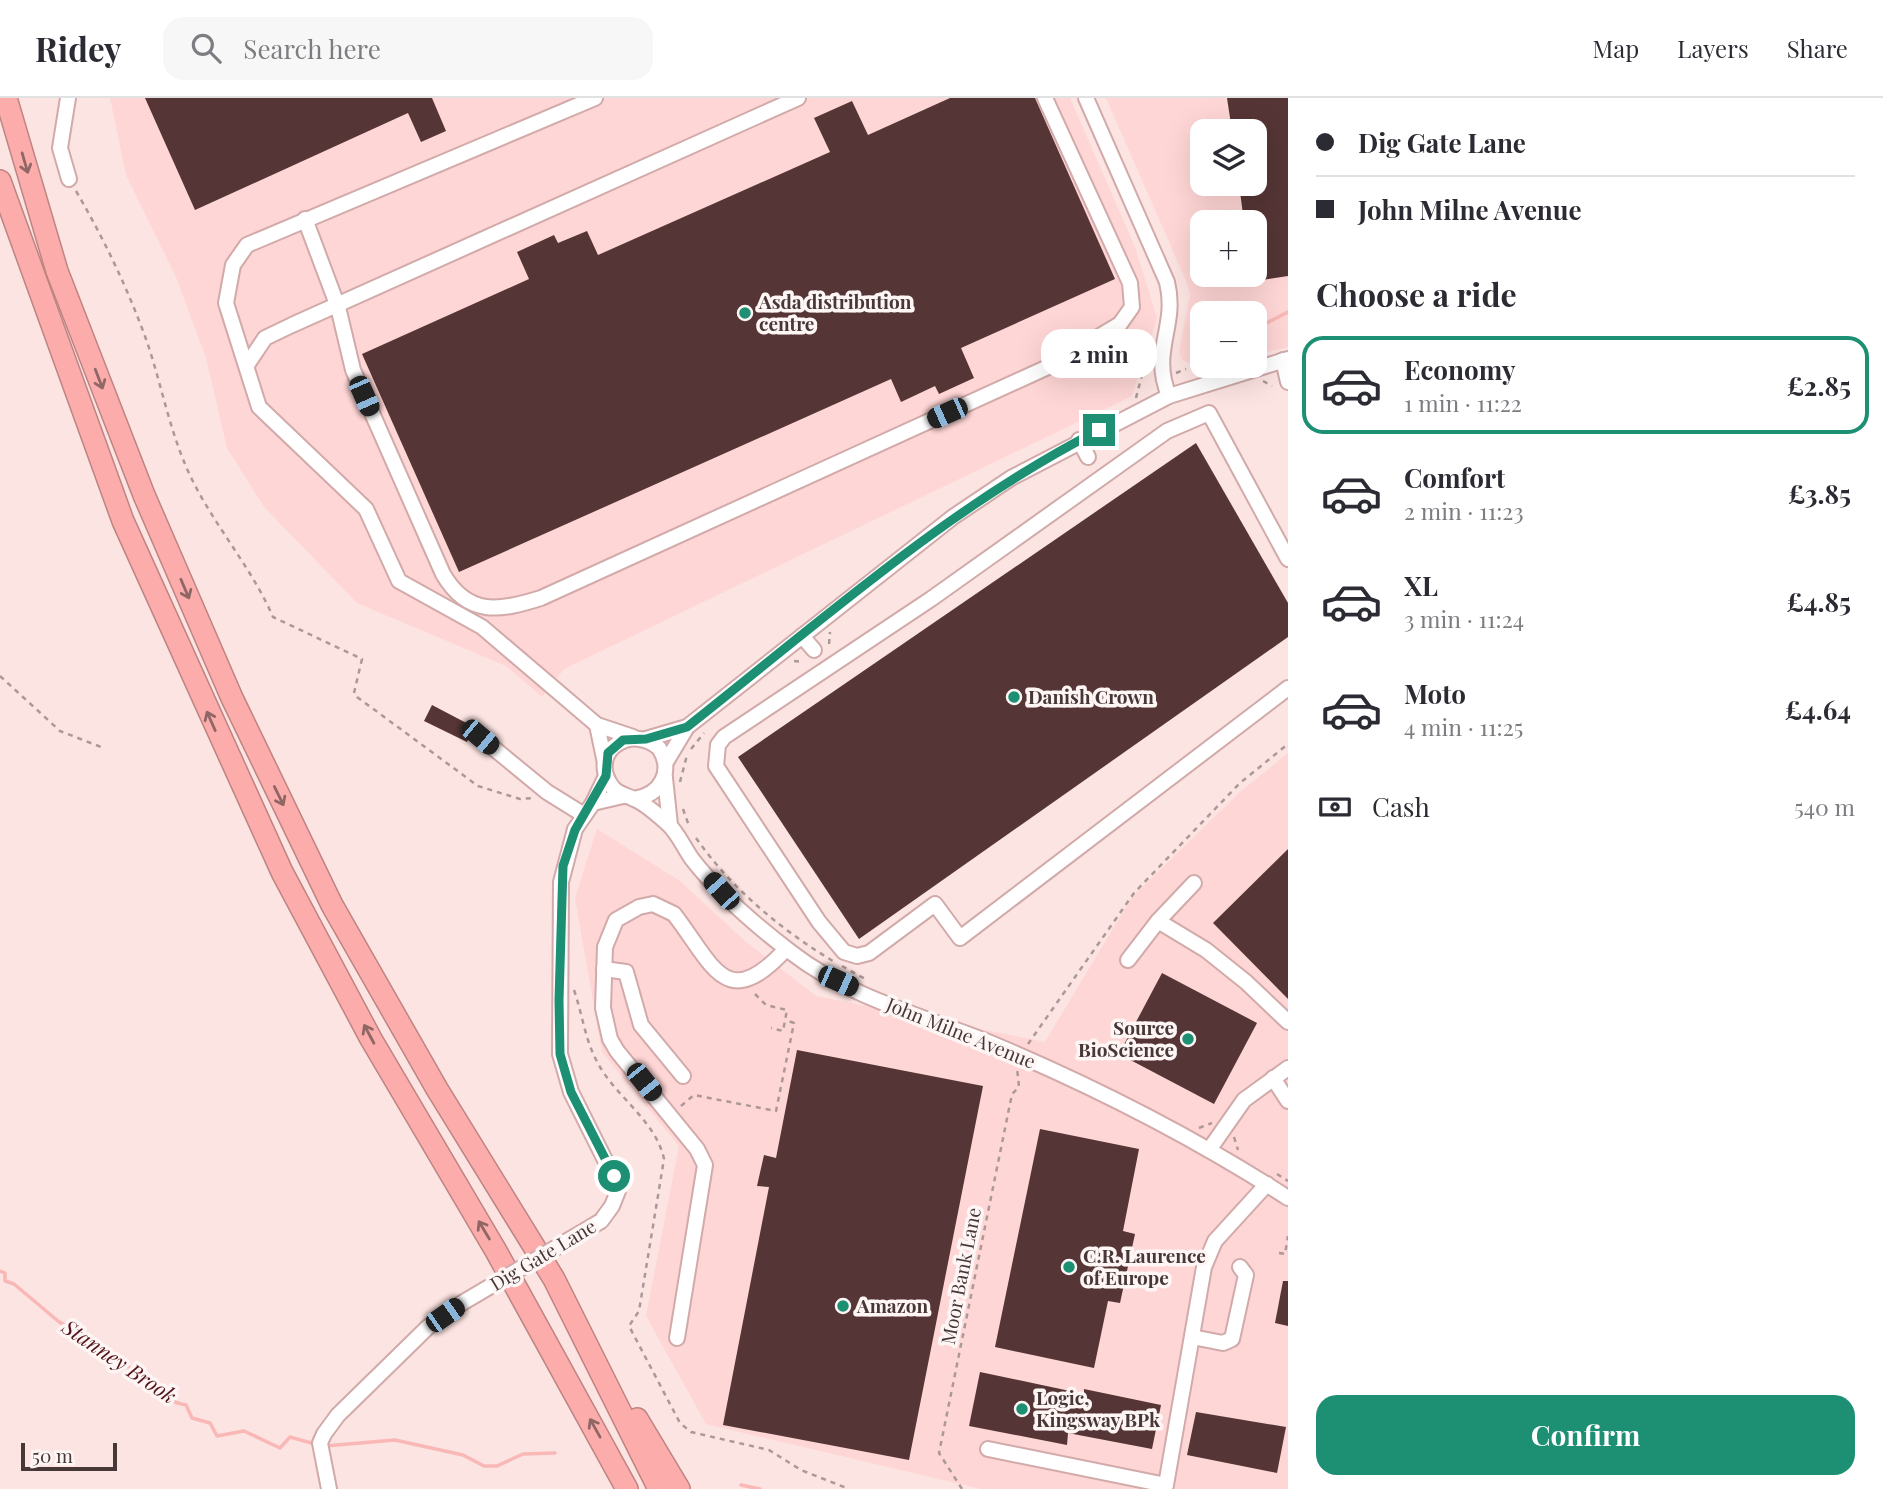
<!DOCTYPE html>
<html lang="en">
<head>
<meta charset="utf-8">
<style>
	:root { --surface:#fff; --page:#f7f7f7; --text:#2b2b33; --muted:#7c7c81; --line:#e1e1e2; --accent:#1d9073 }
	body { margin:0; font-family:"Playfair Display",serif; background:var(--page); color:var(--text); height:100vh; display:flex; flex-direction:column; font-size:26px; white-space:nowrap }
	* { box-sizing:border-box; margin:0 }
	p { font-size:23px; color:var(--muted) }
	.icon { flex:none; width:38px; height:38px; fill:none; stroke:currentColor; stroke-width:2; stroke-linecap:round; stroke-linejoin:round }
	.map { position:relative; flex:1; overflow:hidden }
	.drawer { display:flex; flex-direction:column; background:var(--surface); width:595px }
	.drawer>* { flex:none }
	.hud { display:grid; align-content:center; height:154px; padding:0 28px; background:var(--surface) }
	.buttons { position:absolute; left:1190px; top:21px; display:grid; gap:14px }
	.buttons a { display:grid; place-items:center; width:77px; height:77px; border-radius:14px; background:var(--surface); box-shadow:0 7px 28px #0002; font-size:35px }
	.scale { position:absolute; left:21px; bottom:18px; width:96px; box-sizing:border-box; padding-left:7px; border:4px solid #473837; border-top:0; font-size:19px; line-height:24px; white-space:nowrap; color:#473837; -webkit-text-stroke:5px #fef5f5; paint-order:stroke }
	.end { position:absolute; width:32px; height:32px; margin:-16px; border:9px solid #1d9073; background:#fff; box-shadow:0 0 0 4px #fff }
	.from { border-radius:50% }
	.bubble { position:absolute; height:49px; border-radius:21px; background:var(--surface); box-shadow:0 7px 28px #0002; font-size:23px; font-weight:700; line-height:49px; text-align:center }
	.car { position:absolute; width:21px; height:42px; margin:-21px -10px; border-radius:9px; box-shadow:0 0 5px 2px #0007; background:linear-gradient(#222 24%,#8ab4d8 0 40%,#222 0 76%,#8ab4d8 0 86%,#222 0) }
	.hud b { display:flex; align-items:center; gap:24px; height:66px; font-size:26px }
	.hud b+b { border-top:2px solid var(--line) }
	.hud i { width:18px; height:18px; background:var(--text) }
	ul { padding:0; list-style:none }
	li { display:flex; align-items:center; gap:21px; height:98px; margin:0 14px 10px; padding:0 14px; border:4px solid transparent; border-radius:21px }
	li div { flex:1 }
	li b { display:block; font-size:26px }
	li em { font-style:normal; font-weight:700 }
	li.active { border-color:var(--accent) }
	li>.icon { width:63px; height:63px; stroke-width:1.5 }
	h2 { padding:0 28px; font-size:32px; line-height:84px }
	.pay { display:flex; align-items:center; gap:18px; height:77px; padding:0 28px; font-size:26px }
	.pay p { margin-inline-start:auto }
	.action { display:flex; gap:14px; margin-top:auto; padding:14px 28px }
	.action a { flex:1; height:80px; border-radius:21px; background:var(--accent); color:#fff; font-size:28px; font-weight:700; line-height:80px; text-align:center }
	header { display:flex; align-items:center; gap:42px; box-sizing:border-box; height:98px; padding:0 35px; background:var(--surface); border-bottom:2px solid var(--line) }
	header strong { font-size:33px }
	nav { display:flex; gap:38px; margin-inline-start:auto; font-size:24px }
	.search { width:490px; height:63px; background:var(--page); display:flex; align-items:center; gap:18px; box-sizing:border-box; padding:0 24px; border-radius:21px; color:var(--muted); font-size:26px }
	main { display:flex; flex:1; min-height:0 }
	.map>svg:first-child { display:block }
	.built { fill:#fed6d5; fill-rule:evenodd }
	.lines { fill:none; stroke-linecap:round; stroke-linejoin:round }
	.stream { stroke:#f9b8b6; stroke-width:3.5 }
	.building { fill:#553535 }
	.minor-casing { stroke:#d1aaa9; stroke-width:18 }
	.highway-casing { stroke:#bd8482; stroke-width:24 }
	.path { stroke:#ac9896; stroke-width:2.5; stroke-dasharray:5 5; stroke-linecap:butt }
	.minor { stroke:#fff; stroke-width:14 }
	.highway { stroke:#fcadab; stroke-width:21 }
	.minor-bridge-casing { stroke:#d1aaa9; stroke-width:18; stroke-linecap:butt }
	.minor-bridge { stroke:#fff; stroke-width:14 }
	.oneway { stroke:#8f6765 }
	.route { stroke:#1d9073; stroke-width:9 }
	.poi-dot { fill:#1d9073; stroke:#fef5f5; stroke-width:2.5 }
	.labels { text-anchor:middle; stroke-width:7; stroke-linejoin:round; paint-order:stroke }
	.poi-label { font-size:19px; font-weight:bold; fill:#473837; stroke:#fef5f5; text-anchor:start }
	.street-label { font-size:19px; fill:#473837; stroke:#fef5f5 }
	.water-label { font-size:21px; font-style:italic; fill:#521318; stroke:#fef5f5 }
</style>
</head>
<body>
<header>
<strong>Ridey</strong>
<div class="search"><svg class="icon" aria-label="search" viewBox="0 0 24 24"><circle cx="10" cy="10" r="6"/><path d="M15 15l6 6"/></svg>Search here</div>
<nav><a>Map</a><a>Layers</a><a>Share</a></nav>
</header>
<main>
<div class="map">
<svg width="1288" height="1391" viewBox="0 0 1288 1391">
	<rect width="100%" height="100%" fill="#fce4e2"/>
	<g class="built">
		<polygon points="110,0 1070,0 1135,149 1157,220 1132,298 564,571 542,599 506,568 357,505 264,409 227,350 206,260 176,179 126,77"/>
		<path d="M1106,0h182v249l-33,8v-42h-53v53h10l-9,2 -21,-8 -3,-9 11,-56 -3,-12zM1202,33h53v53h-53zM1202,124h53v53h-53z"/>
		<polygon points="1288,655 1288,1391 981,1391 706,1326 646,1218 679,1048 602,954 575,800 597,731 680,783 745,843 816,898 1045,944 1132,799 1240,694"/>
	</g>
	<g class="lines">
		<g class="stream">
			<polyline points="1255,231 1288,214"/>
			<path d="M0,1173l5,2v8l9,3 44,37 81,53c11,17 26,27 47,31l6,13 18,5 7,13 27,-5 36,17 10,-11 25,7"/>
			<polyline points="325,1348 395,1342 463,1357 484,1368 497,1368 523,1356 555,1355"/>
			<polyline points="741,1387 760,1391"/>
		</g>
	</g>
	<g class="building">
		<polygon points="145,0 432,0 446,33 421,44 408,15 195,112"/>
		<polygon points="950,0 1035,0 1115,181 961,250 974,280 939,296 935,288 901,304 891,281 459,474 362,256 529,181 517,154 554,137 558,145 587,133 598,157 830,54 814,20 852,3 868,37"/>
		<polygon points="1227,0 1288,0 1288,178 1255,183 1255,124 1244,124 1239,86 1255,86 1255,33 1232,33"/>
		<polygon points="1196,345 1288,505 1288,539 859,841 738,659"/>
		<polygon points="432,607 474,629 467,644 424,623"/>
		<polygon points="1288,751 1288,901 1213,825"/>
		<polygon points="1162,875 1257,925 1214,1006 1119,956"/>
		<polygon points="797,952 983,988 909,1362 723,1327 769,1089 757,1088 764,1057 776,1060"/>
		<polygon points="1040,1031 1139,1051 1123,1133 1135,1136 1120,1205 1108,1203 1094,1270 995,1249"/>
		<polygon points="1283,1183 1288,1183 1288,1228 1275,1225"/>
		<polygon points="980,1274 1084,1296 1084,1291 1161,1307 1152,1351 1068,1335 1067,1347 969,1328"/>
		<polygon points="1196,1314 1286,1329 1277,1375 1187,1357"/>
	</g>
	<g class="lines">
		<g class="minor-casing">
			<g id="minor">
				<polyline points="68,0 60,50 69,81"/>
				<polyline points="595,0 247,147 233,167 226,205 259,309 366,411 399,483 482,529 597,627 633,639"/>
				<path d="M1086,0l81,184c11,45 -17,68 2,114"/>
				<path d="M305,121l33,88 15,63 90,204c25,43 57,37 98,24l507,-231 72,-43 12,-17 -2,-24 -85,-185"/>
				<polyline points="1283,262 1288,284"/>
				<polyline points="247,267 265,240 292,227 798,0"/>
				<polyline points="1079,342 1088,359"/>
				<polyline points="1288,461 1209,315 1167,333 931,501 724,639 718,647 716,668 819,824 844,854 857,858 869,855 935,806 960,840 1288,590"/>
				<polyline points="802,538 814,552"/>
				<polyline points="597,627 605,665"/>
				<polyline points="480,639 547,694 584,717"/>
				<polyline points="646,641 687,629"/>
				<polyline points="666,664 687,629 953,419 1011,380 1169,298 1288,261"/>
				<polyline points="606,678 593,705 623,698"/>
				<polyline points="665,680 670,727"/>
				<path d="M634,701c27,-4 40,-28 25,-51 -27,-24 -68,2 -50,34 6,12 15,12 25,17 11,4 25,17 34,25 10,9 16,24 24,35 28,36 63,66 100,94 58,45 134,64 201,91 102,43 202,94 295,154"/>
				<polyline points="593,705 575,731 561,784 560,956 571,994 613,1078 618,1093 612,1108 601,1123"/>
				<polyline points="1158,823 1206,852 1246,884 1288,924"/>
				<polyline points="1128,862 1158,823 1194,785"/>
				<polyline points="604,871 626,874 641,927 683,978"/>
				<polyline points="1273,980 1288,1003"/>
				<polyline points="1209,1052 1244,1002 1288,970"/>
				<polyline points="1192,1239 1223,1245 1232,1241 1246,1177 1240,1169"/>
				<path d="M677,1240l28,-173 -8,-16 -80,-98 -7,-12 -7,-31 2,-61 11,-27 23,-13 14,-3 21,10c40,52 52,100 112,35"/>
				<polyline points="988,1351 1166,1387 1204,1169 1215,1143 1267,1086"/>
				<polyline points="329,1391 320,1345 324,1336 338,1317 428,1229 462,1205"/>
			</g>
		</g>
		<g class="highway-casing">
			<g id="highway">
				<polyline points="6,0 57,173 144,397 232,600 332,807 437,991 554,1181 659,1391"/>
				<polyline points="0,83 123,423 282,774 371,941 496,1153 627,1391"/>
				<polyline points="637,1321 679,1391"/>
			</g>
		</g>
		<g class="path">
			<path d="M76,93c28,48 51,96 70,148 15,43 23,90 42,132 23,51 63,95 85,146l89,42 -8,34 3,4 121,89 42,13 15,-1"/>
			<polyline points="1176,275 1186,271"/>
			<polyline points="1263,283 1272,288"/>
			<polyline points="1136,300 1149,249"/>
			<polyline points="829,546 830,534"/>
			<polyline points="794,563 804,564"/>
			<polyline points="0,578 60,633 101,649"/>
			<polyline points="691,651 704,635"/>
			<polyline points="680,684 687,657"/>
			<polyline points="683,711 689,728"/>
			<path d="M696,740c35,50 85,92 137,123"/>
			<polyline points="842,868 867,882"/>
			<path d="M574,892c9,26 11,52 26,77 19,32 56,55 64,92l-25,152 -10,15 51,97 11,9 78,18 32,20 48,19"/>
			<polyline points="755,896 766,907 787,912 783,933 771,930"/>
			<polyline points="1028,946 1134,795 1240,685 1288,646"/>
			<polyline points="681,1008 694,997 776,1013 794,925 785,922"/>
			<polyline points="1199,1030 1212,1025"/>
			<polyline points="1234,1039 1238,1052"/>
			<polyline points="1277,1076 1288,1083"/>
			<polyline points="1279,1155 1285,1156 1288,1138"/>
			<polyline points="962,1391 939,1355 1012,996 1019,989 1017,970"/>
		</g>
		<use href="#minor" class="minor"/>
		<use href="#highway" class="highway"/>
		<g class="minor-bridge-casing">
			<polyline id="minor-bridge" points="462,1205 601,1123"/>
		</g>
		<use href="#minor-bridge" class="minor-bridge"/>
	</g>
	<defs><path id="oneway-shaft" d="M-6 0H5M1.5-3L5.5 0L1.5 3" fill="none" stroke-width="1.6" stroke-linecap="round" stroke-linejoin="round" transform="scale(1.75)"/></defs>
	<g class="oneway">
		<use href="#oneway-shaft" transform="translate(25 65) rotate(74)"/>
		<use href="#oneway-shaft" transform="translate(99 281) rotate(69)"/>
		<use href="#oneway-shaft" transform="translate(185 491) rotate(67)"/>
		<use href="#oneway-shaft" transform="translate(211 623) rotate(-114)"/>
		<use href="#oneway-shaft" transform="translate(279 698) rotate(64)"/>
		<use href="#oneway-shaft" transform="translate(369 936) rotate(-118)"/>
		<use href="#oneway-shaft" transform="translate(484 1132) rotate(-121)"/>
		<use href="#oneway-shaft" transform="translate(595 1330) rotate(-119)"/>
	</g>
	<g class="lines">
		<path class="route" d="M614,1078l-43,-84 -11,-38 -1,-54 4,-134 12,-36 31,-54 2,-23 15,-13 23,-1 41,-12c133,-105 260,-219 412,-297"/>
	</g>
	<g class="poi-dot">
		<circle cx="745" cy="215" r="7"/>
		<circle cx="1014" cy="599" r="7"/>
		<circle cx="1188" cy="941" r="7"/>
		<circle cx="1069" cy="1169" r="7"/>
		<circle cx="843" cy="1208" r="7"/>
		<circle cx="1022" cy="1311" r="7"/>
	</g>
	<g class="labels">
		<g class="poi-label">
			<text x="759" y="211">Asda distribution<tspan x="759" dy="22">centre</tspan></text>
			<text x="1028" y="606">Danish Crown</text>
			<text x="1174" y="937" text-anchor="end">Source<tspan x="1174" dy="22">BioScience</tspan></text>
			<text x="1083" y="1165">C.R. Laurence<tspan x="1083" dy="22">of Europe</tspan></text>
			<text x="857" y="1215">Amazon</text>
			<text x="1036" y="1307">Logic,<tspan x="1036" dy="22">Kingsway BPk</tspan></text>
		</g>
		<g class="street-label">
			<text transform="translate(961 935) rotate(22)" y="7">John Milne Avenue</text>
			<text transform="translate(543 1157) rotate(-31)" y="7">Dig Gate Lane</text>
			<text transform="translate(961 1178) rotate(-79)" y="7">Moor Bank Lane</text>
		</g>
		<g class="water-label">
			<text transform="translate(119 1264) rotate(34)" y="7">Stanney Brook</text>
		</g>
	</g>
</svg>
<div class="buttons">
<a><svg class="icon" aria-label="layers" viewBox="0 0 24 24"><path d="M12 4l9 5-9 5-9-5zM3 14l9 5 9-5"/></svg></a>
<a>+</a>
<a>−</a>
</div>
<div class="scale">50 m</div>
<i class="end from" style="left:614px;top:1078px"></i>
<i class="end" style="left:1099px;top:332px"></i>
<div class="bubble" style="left:1041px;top:231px;width:116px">2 min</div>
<i class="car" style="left:364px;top:298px;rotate:156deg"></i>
<i class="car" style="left:947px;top:315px;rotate:246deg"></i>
<i class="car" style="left:480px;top:639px;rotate:130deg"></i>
<i class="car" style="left:721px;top:793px;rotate:318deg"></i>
<i class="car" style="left:838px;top:883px;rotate:114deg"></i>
<i class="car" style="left:644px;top:984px;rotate:141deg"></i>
<i class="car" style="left:445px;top:1217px;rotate:55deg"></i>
</div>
<section class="drawer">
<div class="hud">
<b><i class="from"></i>Dig Gate Lane</b>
<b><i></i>John Milne Avenue</b>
</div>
<h2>Choose a ride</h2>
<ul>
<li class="active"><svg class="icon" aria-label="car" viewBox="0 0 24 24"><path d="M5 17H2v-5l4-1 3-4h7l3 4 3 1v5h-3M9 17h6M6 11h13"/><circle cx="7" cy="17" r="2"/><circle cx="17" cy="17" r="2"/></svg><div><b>Economy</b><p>1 min · 11:22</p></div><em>£2.85</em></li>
<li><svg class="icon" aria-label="car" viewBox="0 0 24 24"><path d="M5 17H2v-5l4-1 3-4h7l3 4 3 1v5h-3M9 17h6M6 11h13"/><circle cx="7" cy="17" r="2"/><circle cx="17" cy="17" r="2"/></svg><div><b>Comfort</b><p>2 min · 11:23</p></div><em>£3.85</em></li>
<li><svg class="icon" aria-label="car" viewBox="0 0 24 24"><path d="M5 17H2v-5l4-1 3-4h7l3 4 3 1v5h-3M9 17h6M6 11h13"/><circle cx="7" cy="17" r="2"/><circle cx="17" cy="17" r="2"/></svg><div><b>XL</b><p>3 min · 11:24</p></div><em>£4.85</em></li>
<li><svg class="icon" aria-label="car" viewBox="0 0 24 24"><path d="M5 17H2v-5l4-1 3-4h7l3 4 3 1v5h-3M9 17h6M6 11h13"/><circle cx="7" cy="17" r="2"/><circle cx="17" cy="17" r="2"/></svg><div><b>Moto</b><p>4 min · 11:25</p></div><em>£4.64</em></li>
</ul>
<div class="pay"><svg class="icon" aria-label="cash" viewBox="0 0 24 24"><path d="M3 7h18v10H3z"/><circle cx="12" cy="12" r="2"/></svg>Cash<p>540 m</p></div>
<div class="action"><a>Confirm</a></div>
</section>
</main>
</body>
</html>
